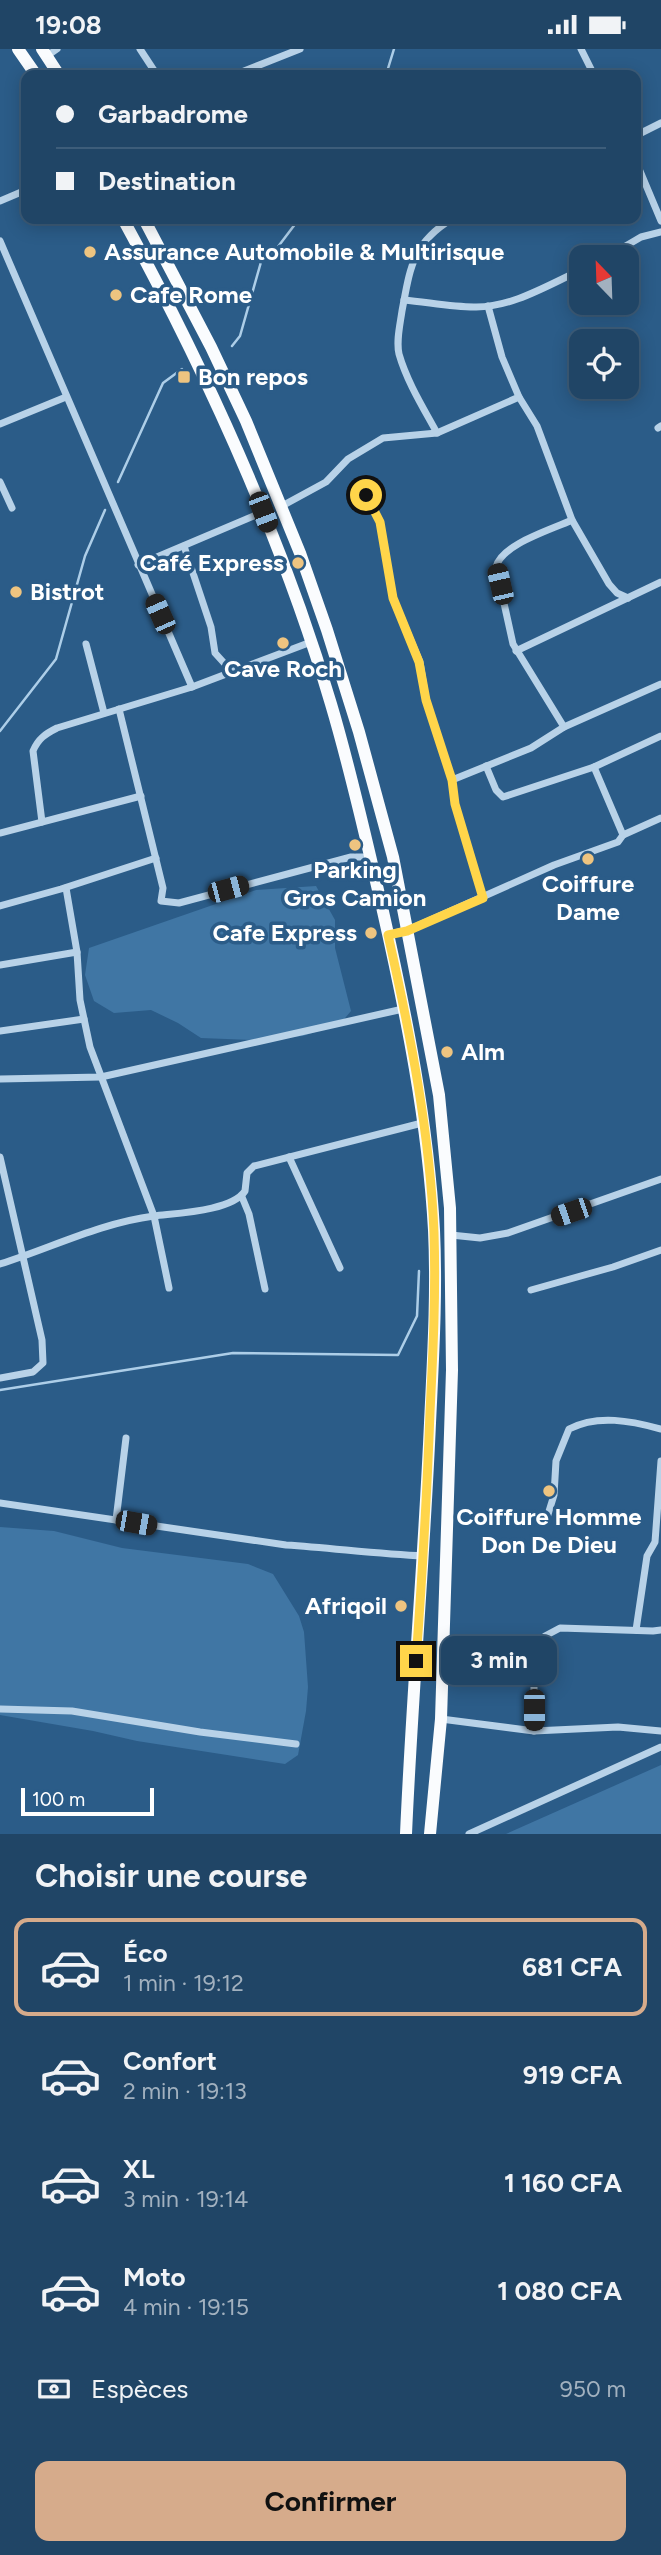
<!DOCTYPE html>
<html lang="fr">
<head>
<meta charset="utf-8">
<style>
	:root { --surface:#204566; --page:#2d4f6f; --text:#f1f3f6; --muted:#a2b1bf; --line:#3d5d7a; --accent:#d6ab8b }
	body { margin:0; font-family:Figtree,sans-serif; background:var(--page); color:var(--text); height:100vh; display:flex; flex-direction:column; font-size:26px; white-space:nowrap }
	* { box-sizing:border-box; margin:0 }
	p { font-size:23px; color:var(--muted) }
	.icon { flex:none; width:38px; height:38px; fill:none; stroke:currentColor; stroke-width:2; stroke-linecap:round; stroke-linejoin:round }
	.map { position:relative; height:1785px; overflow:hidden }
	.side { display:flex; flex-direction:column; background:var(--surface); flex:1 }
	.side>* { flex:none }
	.hud { position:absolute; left:21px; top:21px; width:620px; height:154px; border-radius:14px; box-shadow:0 4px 18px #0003,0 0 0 2px var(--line); display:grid; align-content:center; height:154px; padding:0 35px; background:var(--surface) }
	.needle { width:46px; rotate:337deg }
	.tools { position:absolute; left:569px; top:196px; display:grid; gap:14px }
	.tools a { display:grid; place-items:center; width:70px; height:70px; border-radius:14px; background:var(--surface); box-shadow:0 4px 18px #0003,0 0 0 2px var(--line); font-size:35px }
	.scale { position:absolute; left:21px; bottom:18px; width:133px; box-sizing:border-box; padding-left:7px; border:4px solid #fff; border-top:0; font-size:19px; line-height:24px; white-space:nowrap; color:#fff; -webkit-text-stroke:5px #2b5c88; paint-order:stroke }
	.end { position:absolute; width:32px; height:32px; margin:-16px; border:9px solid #ffd54a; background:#111; box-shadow:0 0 0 4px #111 }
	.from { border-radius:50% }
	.bubble { position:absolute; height:49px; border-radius:14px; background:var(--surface); box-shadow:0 4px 18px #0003,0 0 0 2px var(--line); font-size:23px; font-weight:700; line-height:49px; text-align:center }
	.car { position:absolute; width:21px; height:42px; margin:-21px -10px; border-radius:9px; box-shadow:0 0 5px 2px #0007; background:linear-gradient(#222 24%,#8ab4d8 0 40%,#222 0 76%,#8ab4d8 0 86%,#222 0) }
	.hud b { display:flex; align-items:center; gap:24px; height:66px; font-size:26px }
	.hud b+b { border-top:2px solid var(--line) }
	.hud i { width:18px; height:18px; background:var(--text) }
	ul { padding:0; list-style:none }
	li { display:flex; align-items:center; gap:21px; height:98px; margin:0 14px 10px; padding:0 21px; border:4px solid transparent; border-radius:14px }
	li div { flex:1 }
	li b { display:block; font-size:26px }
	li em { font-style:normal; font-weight:700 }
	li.selected { border-color:var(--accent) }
	li>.icon { width:63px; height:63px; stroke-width:1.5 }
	h2 { padding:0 35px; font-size:32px; line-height:84px }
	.pay { display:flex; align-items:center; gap:18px; height:77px; padding:0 35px; font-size:26px }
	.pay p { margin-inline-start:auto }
	.button { display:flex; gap:14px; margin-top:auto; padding:14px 35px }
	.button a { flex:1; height:80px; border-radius:14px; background:var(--accent); color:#111; font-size:28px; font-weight:700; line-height:80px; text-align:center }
	.status { display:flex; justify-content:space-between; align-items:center; height:49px; padding:0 35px; background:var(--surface); direction:ltr }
	.status svg { height:19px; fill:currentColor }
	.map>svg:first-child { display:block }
	.green { fill:#4076a4 }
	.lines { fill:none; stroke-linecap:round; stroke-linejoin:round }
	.stream { stroke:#adcee8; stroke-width:2.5 }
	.minor { stroke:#b8d2e8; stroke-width:7 }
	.primary { stroke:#fafcfe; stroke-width:12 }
	.route { stroke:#ffd54a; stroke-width:9 }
	.poi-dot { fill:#eec480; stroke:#2b5c88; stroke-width:2.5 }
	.labels { text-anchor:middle; stroke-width:7; stroke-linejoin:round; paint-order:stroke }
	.poi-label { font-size:24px; font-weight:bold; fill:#fff; stroke:#2b5c88; text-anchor:start }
</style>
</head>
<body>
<div class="status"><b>19:08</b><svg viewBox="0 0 49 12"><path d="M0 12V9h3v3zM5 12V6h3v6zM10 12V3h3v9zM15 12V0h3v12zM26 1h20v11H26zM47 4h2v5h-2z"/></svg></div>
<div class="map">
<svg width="661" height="1785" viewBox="0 0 661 1785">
	<rect width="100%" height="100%" fill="#2b5c88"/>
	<g class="green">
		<polygon points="316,837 335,871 335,899 351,962 340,975 303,987 252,991 201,989 178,974 151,961 114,964 94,952 85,926 89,899 256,841"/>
		<polygon points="0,1478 54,1482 122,1499 248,1515 273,1525 299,1567 304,1583 308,1638 306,1662 298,1706 285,1715 137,1692 93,1682 0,1666"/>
		<polygon points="661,1716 661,1785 506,1785"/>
	</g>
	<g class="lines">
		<g class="stream">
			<polyline points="386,26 394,0"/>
			<polyline points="232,297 240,287 261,213 274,203 299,170"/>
			<polyline points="118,433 163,334 182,320"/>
			<polyline points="0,682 56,610 85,507 105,461"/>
			<polyline points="0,1341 233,1304 398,1306 417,1267 419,1222"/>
		</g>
		<g class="minor">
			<polyline points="140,0 157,26"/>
			<polyline points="581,0 594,26"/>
			<polyline points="47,7 57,0"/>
			<polyline points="234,26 300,0"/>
			<polyline points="635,87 661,74"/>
			<polyline points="635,110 661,172"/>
			<polyline points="0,152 26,141"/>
			<path d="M452,170c-40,24 -42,50 -50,92 -2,14 -6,30 -3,43 8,28 25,55 38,79l82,-36 -17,-40 -14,-51"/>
			<polyline points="0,192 192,638"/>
			<polyline points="607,208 641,188 661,183"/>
			<path d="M404,251c23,2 47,7 70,7 37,1 74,-22 107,-37"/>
			<polyline points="519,348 537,377 572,471"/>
			<polyline points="0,375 66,348"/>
			<polyline points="658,379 661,377"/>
			<polyline points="0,433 12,459"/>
			<polyline points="366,446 380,473 393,549 420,613 426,651 452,731 455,755 483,849"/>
			<polyline points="280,458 326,433 348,410 383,389 437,384"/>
			<polyline points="184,497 211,578 215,604 225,615 238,622"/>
			<polyline points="138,516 263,463"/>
			<polyline points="86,595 104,664"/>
			<polyline points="516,602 661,533"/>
			<polyline points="119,660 163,839 161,852 179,854 351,808 370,808"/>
			<path d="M564,678l-51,-83 -17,-77c6,-23 55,-37 76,-47l37,64 8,9 11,5"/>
			<polyline points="486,717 496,741 503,748 594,718 661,687"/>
			<polyline points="594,718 623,786"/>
			<polyline points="452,731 531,699 564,678 661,635"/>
			<path d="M42,773l-9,-71c5,-12 12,-17 24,-23l135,-41 119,-45"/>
			<polyline points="0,784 141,747"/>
			<polyline points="66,839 77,903 80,951 90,998 154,1167 169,1239"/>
			<polyline points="0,857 61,840 156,809"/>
			<polyline points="388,886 417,877 554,816 618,793 623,786 661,769"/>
			<polyline points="0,916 77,903"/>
			<polyline points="0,982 84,970"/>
			<polyline points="0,1030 101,1028 403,960"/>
			<polyline points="0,1108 42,1291 43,1314 33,1323 0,1329"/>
			<polyline points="289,1108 340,1219"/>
			<polyline points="242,1148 249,1165 265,1240"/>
			<polyline points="451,1186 480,1189 508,1184 661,1130"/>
			<path d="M0,1215c51,-16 100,-41 154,-48 23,-3 78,-5 91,-25l2,-18 7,-7 168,-43"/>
			<polyline points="531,1241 613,1218 661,1201"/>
			<path d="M0,1454l286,42c47,3 91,9 138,11"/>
			<polyline points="116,1471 126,1389"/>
			<path d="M546,1472l8,-26 2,-34 13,-32c29,-15 62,-8 92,0"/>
			<polyline points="636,1581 647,1507 655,1493 661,1412"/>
			<polyline points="0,1660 72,1662 200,1683 296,1695"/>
			<polyline points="441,1670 534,1682 618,1678 661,1682"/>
			<polyline points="534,1682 534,1620 545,1587 560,1579 653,1582 661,1581"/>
			<polyline points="469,1785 661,1698"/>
		</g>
		<g class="primary">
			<polyline points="18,0 36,26"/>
			<polyline points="42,0 59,26"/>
			<path d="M123,170c84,154 158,316 208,485 20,67 35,135 51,203 24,106 46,215 52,323 3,64 -1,129 -4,193 -6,137 -18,274 -24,411"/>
			<polyline points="144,170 211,298 246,372 300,504 327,581 359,683 393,808 439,1046 450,1159 452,1321 441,1670 430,1785"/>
		</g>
	</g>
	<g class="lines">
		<path class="route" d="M366,446l14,27 13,76 26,64 7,38 26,80 3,24 28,94 -76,33 -19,4c22,97 42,198 46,298 2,60 -1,120 -4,179 -3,83 -8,166 -14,249"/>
	</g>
	<g class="poi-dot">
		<circle cx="90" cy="203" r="7"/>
		<circle cx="116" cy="246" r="7"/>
		<rect x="177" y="321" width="14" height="14" rx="3.5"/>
		<circle cx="298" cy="514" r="7"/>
		<circle cx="16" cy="543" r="7"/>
		<circle cx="283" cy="594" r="7"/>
		<circle cx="355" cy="796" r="7"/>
		<circle cx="588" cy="810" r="7"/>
		<circle cx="371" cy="884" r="7"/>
		<circle cx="447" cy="1003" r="7"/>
		<circle cx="549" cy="1442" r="7"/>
		<circle cx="401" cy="1557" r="7"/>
	</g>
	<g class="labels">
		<g class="poi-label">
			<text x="104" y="211">Assurance Automobile &amp; Multirisque</text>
			<text x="130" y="254">Cafe Rome</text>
			<text x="198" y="336">Bon repos</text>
			<text x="284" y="522" text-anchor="end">Café Express</text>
			<text x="30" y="551">Bistrot</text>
			<text x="283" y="628" text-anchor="middle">Cave Roch</text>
			<text x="355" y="829" text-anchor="middle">Parking<tspan x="355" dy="28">Gros Camion</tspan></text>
			<text x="588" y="843" text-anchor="middle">Coiffure<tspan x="588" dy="28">Dame</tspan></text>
			<text x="357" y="892" text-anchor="end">Cafe Express</text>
			<text x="461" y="1011">Alm</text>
			<text x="549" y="1476" text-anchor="middle">Coiffure Homme<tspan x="549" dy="28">Don De Dieu</tspan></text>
			<text x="387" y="1565" text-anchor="end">Afriqoil</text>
		</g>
	</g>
</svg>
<div class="tools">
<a><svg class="needle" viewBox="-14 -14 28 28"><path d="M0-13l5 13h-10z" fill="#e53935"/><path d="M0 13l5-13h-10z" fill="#a2b1bf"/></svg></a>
<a><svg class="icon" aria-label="locate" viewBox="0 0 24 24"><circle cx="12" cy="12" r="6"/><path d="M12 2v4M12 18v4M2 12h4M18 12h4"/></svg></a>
</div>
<div class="scale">100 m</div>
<i class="end from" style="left:366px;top:446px"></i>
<i class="end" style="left:416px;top:1612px"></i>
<div class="bubble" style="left:441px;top:1587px;width:116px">3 min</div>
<i class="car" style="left:263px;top:463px;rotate:159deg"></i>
<i class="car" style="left:500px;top:535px;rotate:347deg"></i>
<i class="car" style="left:160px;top:565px;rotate:336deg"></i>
<i class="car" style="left:228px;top:840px;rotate:75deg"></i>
<i class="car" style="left:571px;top:1163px;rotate:251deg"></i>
<i class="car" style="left:136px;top:1474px;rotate:100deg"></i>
<i class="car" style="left:534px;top:1661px;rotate:180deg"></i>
<div class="hud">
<b><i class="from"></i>Garbadrome</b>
<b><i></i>Destination</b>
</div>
</div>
<section class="side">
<h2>Choisir une course</h2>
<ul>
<li class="selected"><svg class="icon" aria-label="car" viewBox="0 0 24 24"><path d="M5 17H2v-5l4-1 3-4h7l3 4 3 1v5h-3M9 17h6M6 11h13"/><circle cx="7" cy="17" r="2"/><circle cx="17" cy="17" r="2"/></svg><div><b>Éco</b><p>1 min · 19:12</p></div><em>681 CFA</em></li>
<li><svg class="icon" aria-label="car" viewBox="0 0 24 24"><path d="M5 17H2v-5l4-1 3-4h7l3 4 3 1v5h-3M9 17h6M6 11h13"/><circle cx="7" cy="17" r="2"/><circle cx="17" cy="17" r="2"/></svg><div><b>Confort</b><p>2 min · 19:13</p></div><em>919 CFA</em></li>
<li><svg class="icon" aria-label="car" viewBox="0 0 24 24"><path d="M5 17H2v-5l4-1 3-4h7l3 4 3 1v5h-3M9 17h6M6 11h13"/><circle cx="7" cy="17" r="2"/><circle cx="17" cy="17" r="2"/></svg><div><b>XL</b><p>3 min · 19:14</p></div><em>1 160 CFA</em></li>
<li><svg class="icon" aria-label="car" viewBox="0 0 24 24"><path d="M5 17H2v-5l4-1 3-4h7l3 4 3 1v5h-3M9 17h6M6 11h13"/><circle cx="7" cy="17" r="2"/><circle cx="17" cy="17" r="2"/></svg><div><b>Moto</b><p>4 min · 19:15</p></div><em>1 080 CFA</em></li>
</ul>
<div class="pay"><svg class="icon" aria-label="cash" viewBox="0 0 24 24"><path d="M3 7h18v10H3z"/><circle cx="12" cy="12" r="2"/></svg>Espèces<p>950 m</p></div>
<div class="button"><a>Confirmer</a></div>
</section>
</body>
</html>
